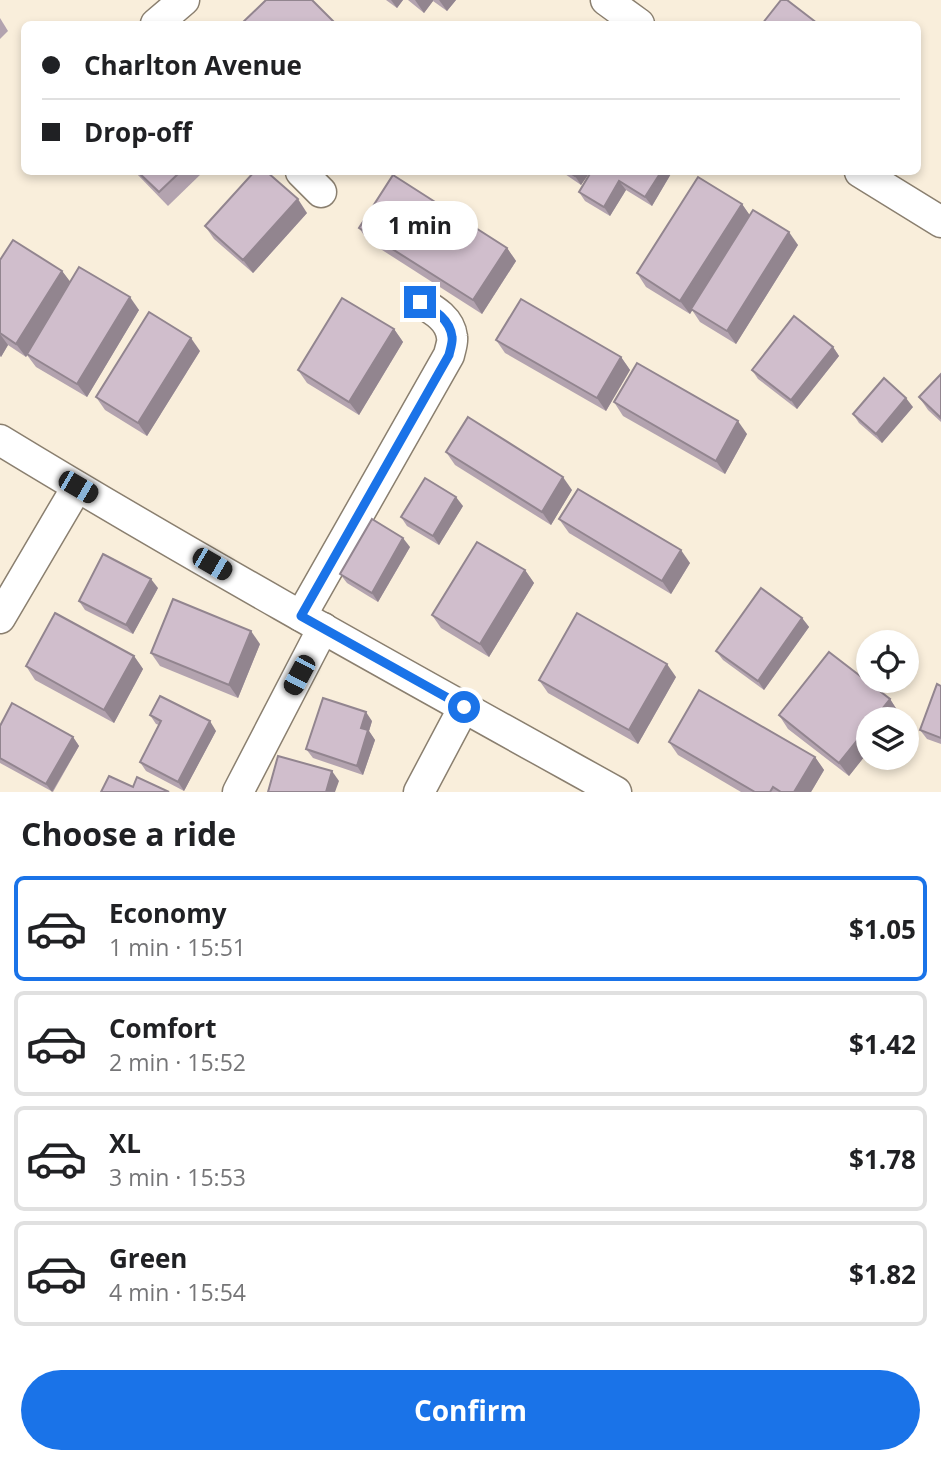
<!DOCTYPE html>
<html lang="en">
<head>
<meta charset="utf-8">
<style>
	:root { --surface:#fff; --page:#f2f2f2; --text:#202124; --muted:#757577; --line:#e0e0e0; --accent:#1a73e8 }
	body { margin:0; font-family:"Open Sans",sans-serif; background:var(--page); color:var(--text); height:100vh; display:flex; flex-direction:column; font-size:26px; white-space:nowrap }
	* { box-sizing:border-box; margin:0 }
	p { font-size:23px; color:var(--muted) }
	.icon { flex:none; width:38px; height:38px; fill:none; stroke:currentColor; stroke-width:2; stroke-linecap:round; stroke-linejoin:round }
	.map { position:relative; height:792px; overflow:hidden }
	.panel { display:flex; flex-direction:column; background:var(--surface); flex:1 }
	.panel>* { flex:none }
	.guide { position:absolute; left:21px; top:21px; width:900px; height:154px; border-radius:10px; box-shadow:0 4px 10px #0003; display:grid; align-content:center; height:154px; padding:0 21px; background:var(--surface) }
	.tools { position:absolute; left:856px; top:630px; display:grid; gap:14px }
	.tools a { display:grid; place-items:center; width:63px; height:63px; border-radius:50%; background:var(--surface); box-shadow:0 4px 10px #0003; font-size:35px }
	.end { position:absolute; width:32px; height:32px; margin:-16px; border:9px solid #1a73e8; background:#fff; box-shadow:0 0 0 4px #fff }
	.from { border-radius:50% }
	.bubble { position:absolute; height:49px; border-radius:24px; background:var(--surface); box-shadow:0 4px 10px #0003; font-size:23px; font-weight:700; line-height:49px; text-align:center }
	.car { position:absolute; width:21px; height:42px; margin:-21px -10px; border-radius:9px; box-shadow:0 0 5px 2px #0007; background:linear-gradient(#222 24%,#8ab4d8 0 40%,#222 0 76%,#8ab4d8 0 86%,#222 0) }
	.guide b { display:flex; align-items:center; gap:24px; height:66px; font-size:26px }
	.guide b+b { border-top:2px solid var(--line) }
	.guide i { width:18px; height:18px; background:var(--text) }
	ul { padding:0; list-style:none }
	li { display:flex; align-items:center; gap:21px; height:105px; margin:0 14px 10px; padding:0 7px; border:4px solid var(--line); border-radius:10px }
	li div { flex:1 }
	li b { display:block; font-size:26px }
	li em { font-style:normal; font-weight:700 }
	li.active { border-color:var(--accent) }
	li>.icon { width:63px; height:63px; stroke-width:1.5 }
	h2 { padding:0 21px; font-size:32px; line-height:84px }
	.primary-button { display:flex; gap:14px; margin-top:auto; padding:14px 21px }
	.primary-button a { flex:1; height:80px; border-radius:42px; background:var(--accent); color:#fff; font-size:28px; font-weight:700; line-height:80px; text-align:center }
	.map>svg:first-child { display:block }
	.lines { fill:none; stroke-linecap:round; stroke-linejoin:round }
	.minor-casing { stroke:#8a7f6f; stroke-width:33 }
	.minor { stroke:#fff; stroke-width:30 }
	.wall { fill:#b3a3af }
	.shaded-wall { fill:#92858f }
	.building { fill:#d0becc; stroke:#92858f; stroke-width:2 }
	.route { stroke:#1a73e8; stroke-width:9 }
</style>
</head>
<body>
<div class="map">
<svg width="941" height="792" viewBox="0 0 941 792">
	<rect width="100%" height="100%" fill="#f9eedb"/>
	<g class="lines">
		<g class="minor-casing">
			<g id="minor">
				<polyline points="606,0 639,24"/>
				<polyline points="156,24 184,0"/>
				<polyline points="301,172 321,192"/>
				<polyline points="860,172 941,222"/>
				<path d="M0,440c202,123 409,237 616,352"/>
				<path d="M301,616l148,-261c1,-5 4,-13 3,-18 -2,-18 -18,-27 -32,-35"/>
				<polyline points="0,618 77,487"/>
				<polyline points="238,792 323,628"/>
				<polyline points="419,792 464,707"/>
			</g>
		</g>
		<use href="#minor" class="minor"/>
	</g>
	<g class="wall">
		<polygon points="386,0 403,0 397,8"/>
		<polygon points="408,0 456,0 447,11 433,1 424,13"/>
		<polygon points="0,18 8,31 0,39"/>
		<polygon points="135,172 203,172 168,206"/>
		<polygon points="562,172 590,172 581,185"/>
		<polygon points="591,172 672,172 652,206 626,190 610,216 585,201 579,192"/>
		<polygon points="742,204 750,216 798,245 736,344 700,322 692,310 690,314 646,287 637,273"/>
		<polygon points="307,213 253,273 214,239 205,226"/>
		<polygon points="359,228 507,248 516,261 482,314 368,241"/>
		<polygon points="0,260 62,271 70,282 139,310 87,397 36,367 27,355 26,357 8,345 1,357 0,356"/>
		<polygon points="394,329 403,342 359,415 307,383 298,370"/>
		<polygon points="496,340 621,357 630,370 606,411 505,353"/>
		<polygon points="833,347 839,356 797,409 758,379 752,370"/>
		<polygon points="200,351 147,436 105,410 96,397"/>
		<polygon points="941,374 941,422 928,410 919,397"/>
		<polygon points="614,402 747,434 725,474 623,416"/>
		<polygon points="913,407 882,443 859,423 853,414"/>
		<polygon points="446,452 572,490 551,525 455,465"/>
		<polygon points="463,506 439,545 407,526 401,517"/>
		<polygon points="559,519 690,563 671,594 569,533"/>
		<polygon points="410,547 378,602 347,583 340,574"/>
		<polygon points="525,570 534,583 489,657 441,628 432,615"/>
		<polygon points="158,588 133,634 85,610 79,601"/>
		<polygon points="802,618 809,627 764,690 723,660 716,651"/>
		<polygon points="260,644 238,698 160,666 151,653"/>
		<polygon points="134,656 143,669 114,723 35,680 26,666"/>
		<polygon points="676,677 638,744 548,693 539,680"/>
		<polygon points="941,686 941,744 927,739 920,730"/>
		<polygon points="890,699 899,713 868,719 868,752 849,776 788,729 779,715"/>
		<polygon points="150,715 216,731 184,791 146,771 140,762 159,725 156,724"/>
		<polygon points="372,721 369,731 375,740 363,775 313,758 306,749"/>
		<polygon points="0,726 73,737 79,746 53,792 0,763"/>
		<polygon points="669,742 815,757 824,770 811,792 741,792 678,755"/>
	</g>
	<g class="shaded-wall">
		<polygon points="391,0 403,0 397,8"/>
		<polygon points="415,0 433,0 433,1 424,13"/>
		<polygon points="439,0 456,0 447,11"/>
		<polygon points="577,172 590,172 581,185 575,176"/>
		<polygon points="661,172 672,172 652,206 645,197"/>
		<polygon points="619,181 626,190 610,216 604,207"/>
		<polygon points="298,199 307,213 253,273 243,260"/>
		<polygon points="742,204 751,217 690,314 680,301"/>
		<polygon points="789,232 798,245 736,344 727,331"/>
		<polygon points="507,248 516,261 482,314 473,300"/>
		<polygon points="62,271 72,284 26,357 16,344"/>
		<polygon points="130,297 139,310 87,397 77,384"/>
		<polygon points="394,329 403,342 359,415 349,402"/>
		<polygon points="0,334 8,345 1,357 0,355"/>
		<polygon points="191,338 200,351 147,436 138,423"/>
		<polygon points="833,347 839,356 797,409 791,400"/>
		<polygon points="621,357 630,370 606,411 597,398"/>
		<polygon points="906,398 913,407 882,443 876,434"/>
		<polygon points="738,421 747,434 725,474 716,461"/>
		<polygon points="563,477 572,490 551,525 542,512"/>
		<polygon points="456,497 463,506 439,545 433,536"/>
		<polygon points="403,538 410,547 378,602 372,593"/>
		<polygon points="681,550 690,563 671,594 662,581"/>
		<polygon points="525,570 534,583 489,657 480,644"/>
		<polygon points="151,579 158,588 133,634 126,625"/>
		<polygon points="802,618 809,627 764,690 758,681"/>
		<polygon points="251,631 260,644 238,698 229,685"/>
		<polygon points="134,656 143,669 114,723 104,710"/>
		<polygon points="667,664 676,677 638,744 629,730"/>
		<polygon points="890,699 899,713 894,719 874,719"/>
		<polygon points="366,712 372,721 369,731 375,740 363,775 357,766 361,728"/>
		<polygon points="210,721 216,731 184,791 178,782"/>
		<polygon points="868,727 868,752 849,776 839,763"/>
		<polygon points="73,737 79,746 52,792 46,784"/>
		<polygon points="815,757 824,770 811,792 794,792"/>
		<polygon points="332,771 339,781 335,792 326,792"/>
	</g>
	<g class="building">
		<polygon points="266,0 312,0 336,24 241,24"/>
		<polygon points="781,0 787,0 817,23 816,24 762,24"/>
		<polygon points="138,172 180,172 159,192"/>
		<polygon points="254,172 267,172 298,199 243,260 205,226"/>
		<polygon points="569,172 577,172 575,176"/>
		<polygon points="591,172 661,172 645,197 619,181 604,207 579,192"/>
		<polygon points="393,175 507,248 473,300 359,228"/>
		<polygon points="698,177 742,204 680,301 637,273"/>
		<polygon points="753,210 789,232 727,331 691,309"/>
		<polygon points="13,240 62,271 16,344 0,333 0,260"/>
		<polygon points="79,267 130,297 77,384 27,354"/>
		<polygon points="342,298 394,329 349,402 298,370"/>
		<polygon points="521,299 621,357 597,398 496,340"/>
		<polygon points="149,312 191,338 138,423 96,397"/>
		<polygon points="794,316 833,347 791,400 752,370"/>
		<polygon points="637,363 738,421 716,461 614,402"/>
		<polygon points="941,374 941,418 919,397"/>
		<polygon points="884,378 906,398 876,434 853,414"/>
		<polygon points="468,417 563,477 542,512 446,452"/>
		<polygon points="425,478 456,497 433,536 401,517"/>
		<polygon points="578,489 681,550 662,581 559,519"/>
		<polygon points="372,519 403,538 372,593 340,574"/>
		<polygon points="477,542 525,570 480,644 432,615"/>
		<polygon points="103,554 151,579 126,625 79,601"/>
		<polygon points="761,588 802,618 758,681 716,651"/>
		<polygon points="173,599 251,631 229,685 151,653"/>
		<polygon points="55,613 134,656 104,710 26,666"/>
		<polygon points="577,613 667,664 629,730 539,680"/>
		<polygon points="829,652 890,699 874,719 868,719 868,727 839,763 779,715"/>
		<polygon points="937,684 941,686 941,738 920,730"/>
		<polygon points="699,690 815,757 794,792 781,792 773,787 770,792 755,792 669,742"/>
		<polygon points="160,696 210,721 178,782 140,762 161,721 150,715"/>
		<polygon points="323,698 366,712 361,728 368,730 357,766 306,749"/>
		<polygon points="12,703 73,737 46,784 0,758 0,726"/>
		<polygon points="278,756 332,771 326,792 268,792"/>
		<polygon points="109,776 133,787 137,777 169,792 101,792"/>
	</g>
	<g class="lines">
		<path class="route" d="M420,302c14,8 30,17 32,35 1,5 -2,13 -3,18l-148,261 163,91"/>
	</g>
</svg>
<div class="tools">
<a><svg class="icon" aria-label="locate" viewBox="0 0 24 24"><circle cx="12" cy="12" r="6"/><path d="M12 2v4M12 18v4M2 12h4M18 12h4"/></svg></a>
<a><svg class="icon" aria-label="layers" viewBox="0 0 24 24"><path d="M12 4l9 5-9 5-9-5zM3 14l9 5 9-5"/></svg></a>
</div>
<i class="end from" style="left:464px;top:707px"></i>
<i class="end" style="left:420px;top:302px"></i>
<div class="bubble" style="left:362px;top:201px;width:116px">1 min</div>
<i class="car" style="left:78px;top:487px;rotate:120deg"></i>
<i class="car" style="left:212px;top:564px;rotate:120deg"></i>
<i class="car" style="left:299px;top:675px;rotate:208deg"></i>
<div class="guide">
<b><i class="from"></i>Charlton Avenue</b>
<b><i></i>Drop-off</b>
</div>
</div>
<section class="panel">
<h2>Choose a ride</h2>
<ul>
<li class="active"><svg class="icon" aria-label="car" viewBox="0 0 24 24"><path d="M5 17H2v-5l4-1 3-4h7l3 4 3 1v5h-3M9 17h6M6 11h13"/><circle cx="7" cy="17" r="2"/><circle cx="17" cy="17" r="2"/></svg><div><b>Economy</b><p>1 min · 15:51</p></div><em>$1.05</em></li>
<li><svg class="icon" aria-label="car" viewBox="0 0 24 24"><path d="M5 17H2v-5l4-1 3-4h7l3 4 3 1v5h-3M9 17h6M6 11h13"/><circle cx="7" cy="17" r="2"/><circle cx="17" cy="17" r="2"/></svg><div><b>Comfort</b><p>2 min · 15:52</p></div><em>$1.42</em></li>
<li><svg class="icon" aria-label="car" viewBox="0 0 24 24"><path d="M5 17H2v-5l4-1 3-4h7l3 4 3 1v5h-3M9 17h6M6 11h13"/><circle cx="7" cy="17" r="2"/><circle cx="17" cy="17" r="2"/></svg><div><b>XL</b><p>3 min · 15:53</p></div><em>$1.78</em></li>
<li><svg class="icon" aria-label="car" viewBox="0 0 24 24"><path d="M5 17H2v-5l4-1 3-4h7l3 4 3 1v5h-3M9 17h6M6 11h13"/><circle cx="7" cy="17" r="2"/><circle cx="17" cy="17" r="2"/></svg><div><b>Green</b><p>4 min · 15:54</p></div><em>$1.82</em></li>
</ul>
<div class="primary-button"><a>Confirm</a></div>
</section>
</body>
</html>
